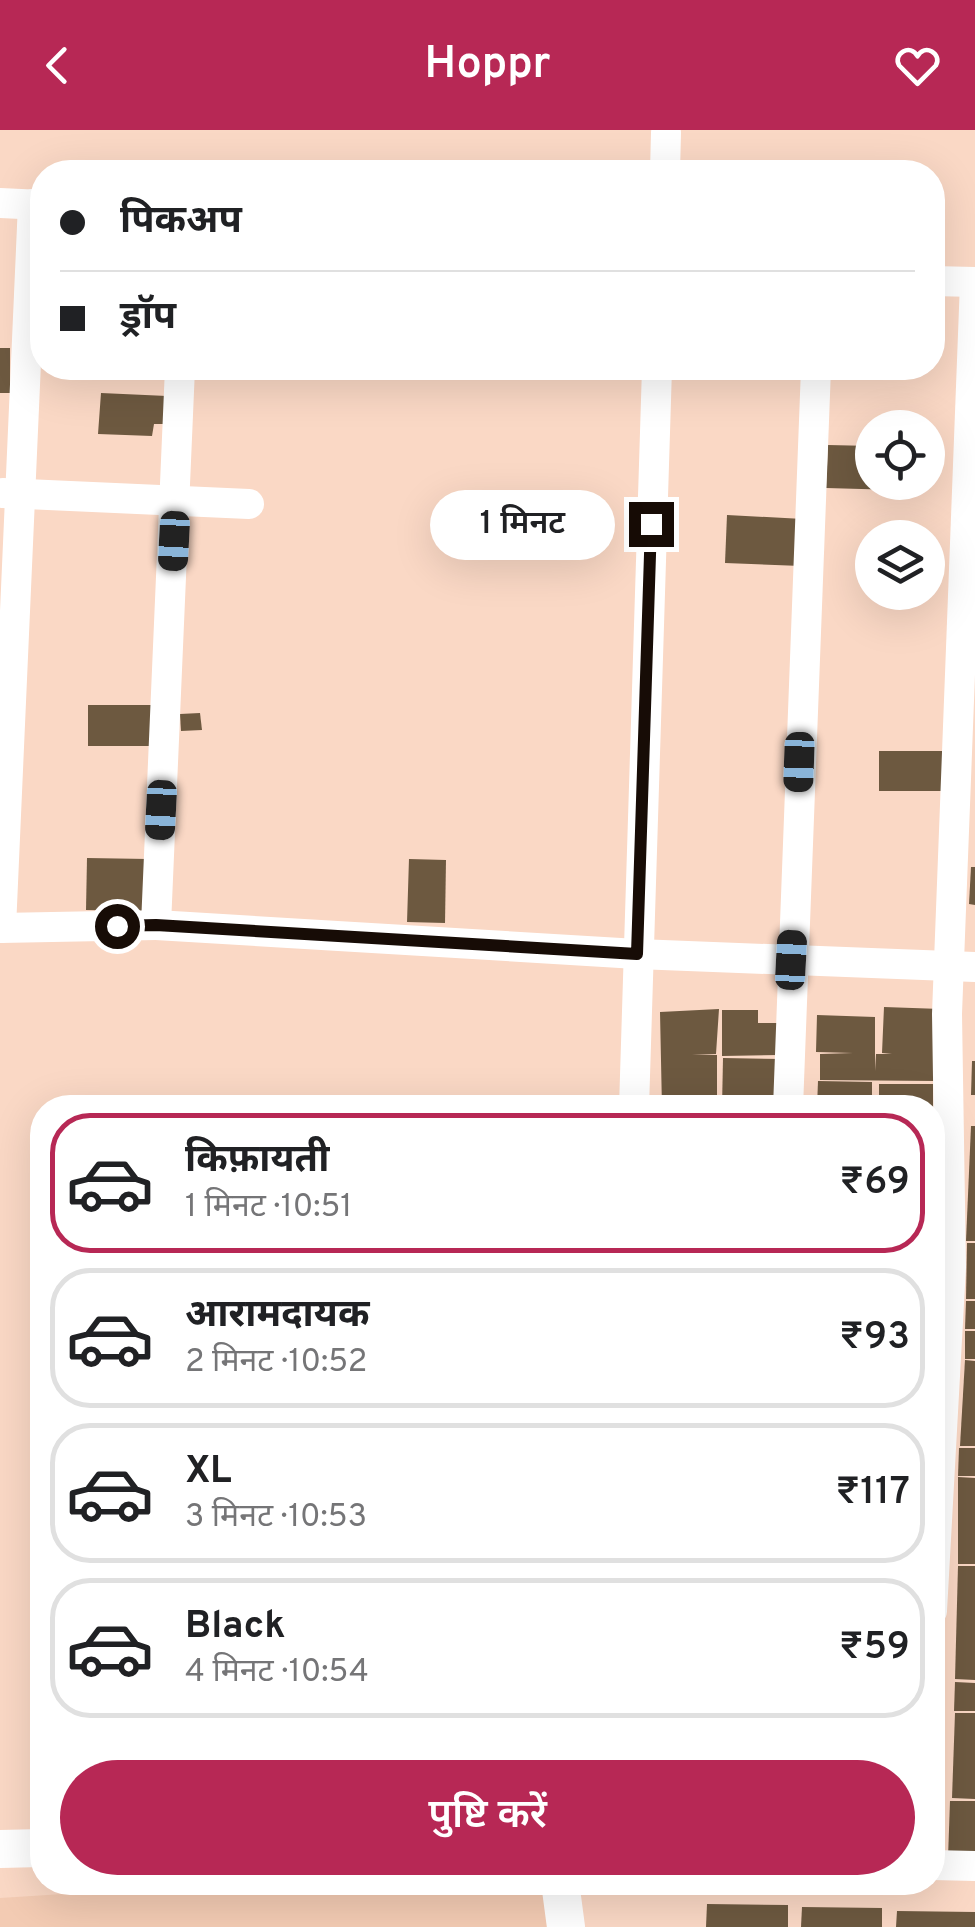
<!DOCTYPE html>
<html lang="hi">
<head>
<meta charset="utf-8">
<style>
	:root { --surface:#fff; --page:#f6f6f6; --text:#202124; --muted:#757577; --line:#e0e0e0; --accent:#b72855 }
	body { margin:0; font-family:Overpass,"Noto Sans Devanagari",sans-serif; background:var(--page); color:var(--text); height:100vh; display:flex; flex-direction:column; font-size:38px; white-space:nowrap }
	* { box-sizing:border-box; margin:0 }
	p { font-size:32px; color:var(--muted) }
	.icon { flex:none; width:55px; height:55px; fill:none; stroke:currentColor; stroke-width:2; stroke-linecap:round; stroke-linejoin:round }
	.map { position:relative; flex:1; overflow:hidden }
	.side { position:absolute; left:30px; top:965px; width:915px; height:800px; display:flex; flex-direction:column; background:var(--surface); border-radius:40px; box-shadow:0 10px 40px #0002 }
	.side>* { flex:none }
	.hud { position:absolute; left:30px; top:30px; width:915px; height:220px; border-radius:40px; box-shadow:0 10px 40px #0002; display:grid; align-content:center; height:220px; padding:0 30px; background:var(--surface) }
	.fabs { position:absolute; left:855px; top:280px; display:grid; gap:20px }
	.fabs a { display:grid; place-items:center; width:90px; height:90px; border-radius:50%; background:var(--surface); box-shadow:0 10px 40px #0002; font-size:50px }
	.end { position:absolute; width:45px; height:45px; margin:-22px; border:12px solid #170c06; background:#fff; box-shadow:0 0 0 5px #fff }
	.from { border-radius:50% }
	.bubble { position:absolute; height:70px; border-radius:35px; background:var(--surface); box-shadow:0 10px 40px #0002; font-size:32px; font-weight:600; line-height:70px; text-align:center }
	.car { position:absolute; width:30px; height:60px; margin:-30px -15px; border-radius:12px; box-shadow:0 0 8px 2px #0007; background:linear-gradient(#222 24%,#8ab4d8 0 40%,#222 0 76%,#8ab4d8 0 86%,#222 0) }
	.hud b { display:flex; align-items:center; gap:35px; height:95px; font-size:38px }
	.hud b+b { border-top:2px solid var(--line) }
	.hud i { width:25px; height:25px; background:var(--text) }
	ul { padding:18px 0 0; list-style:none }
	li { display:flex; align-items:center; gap:30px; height:140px; margin:0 20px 15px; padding:0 10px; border:5px solid var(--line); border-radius:40px }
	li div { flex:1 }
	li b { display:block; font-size:38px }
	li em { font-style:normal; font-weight:600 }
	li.active { border-color:var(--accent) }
	li>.icon { width:90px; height:90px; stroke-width:1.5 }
	.button { display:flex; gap:20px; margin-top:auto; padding:20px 30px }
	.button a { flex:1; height:115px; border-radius:60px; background:var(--accent); color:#fff; font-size:40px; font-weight:600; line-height:115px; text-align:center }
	header { display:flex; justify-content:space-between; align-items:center; height:130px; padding:0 30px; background:var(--accent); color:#fff; font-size:45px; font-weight:600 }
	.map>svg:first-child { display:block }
	.built { fill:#f3cbb3 }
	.building { fill:#6d5940 }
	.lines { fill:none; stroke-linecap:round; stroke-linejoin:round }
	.minor { stroke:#fff; stroke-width:30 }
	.tertiary { stroke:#fff; stroke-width:38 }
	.route { stroke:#170c06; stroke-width:12 }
</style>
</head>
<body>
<header><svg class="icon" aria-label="back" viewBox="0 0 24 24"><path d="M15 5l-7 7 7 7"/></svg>Hoppr<svg class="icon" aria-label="heart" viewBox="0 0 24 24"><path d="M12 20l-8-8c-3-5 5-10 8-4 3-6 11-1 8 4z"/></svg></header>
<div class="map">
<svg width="975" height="1797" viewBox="0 0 975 1797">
	<rect width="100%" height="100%" fill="#fad8c5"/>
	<polygon class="built" points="252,1752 552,1753 554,1797 0,1797 0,1768"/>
	<g class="building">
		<rect x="0" y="218" width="10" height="45"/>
		<polygon points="101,263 167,266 166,294 154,294 152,306 98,304"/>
		<polygon points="828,315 872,316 872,352 898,352 897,360 826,358"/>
		<polygon points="727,385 803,389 801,436 725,433"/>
		<rect x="88" y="575" width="65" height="41"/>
		<polygon points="200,583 202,600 181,601 180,584"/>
		<rect x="879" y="621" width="63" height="40"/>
		<polygon points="87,728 148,729 147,781 86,780"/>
		<polygon points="409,729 446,730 445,793 407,792"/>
		<polygon points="971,737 975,737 975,775 969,774"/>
		<polygon points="884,877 941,879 936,951 820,950 820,924 853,923 816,922 817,885 875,887 875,941 876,924 892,924 882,923"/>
		<polygon points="719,879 716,924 692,924 717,925 717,978 662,978 660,882"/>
		<polygon points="722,880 758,880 758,893 780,893 779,925 722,926"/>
		<polygon points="723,928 782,929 777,978 722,978"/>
		<polygon points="972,931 975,931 975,965 971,965"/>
		<polygon points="818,951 872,952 872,978 817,978"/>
		<rect x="879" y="954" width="54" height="24"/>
		<polygon points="971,996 975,996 975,1111 966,1111"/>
		<polygon points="967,1113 975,1113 975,1169 966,1169"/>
		<polygon points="966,1171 975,1171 975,1199 965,1199"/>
		<rect x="965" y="1201" width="10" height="28"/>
		<polygon points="965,1230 975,1231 975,1316 960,1316"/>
		<polygon points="959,1318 975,1318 975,1346 958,1346"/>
		<polygon points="958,1347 975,1348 975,1434 958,1434"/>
		<polygon points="958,1436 975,1436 975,1550 955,1549"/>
		<polygon points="955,1552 975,1553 975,1581 954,1581"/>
		<polygon points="955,1583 975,1583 975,1669 952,1668"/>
		<polygon points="950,1671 975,1671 975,1728 948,1728"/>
		<polygon points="707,1774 788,1775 788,1797 706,1797"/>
		<polygon points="802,1777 882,1778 882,1797 801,1797"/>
		<polygon points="897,1781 975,1782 975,1797 896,1797"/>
	</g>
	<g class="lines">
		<g class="minor">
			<polyline points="665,42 666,3"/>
			<polyline points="0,73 42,75"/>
			<polyline points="932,151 975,152"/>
			<polyline points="3,363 249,374"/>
			<polyline points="156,795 637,824 975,837"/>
			<polyline points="0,798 156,795 180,238"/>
			<polyline points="1,798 33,74"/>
			<polyline points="634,978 657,238"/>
			<polyline points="788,978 816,238"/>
			<polyline points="932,1481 951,1137 947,884 975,152"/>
			<polyline points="932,1735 975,1736"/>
		</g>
		<g class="tertiary">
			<polyline points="0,1719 42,1718"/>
			<polyline points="560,1752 566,1797"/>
		</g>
	</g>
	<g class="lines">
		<polyline class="route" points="117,796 156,795 637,824 651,394"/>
	</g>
</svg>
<div class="fabs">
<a><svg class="icon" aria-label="locate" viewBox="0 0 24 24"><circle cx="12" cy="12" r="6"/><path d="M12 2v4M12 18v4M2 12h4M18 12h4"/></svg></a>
<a><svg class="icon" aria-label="layers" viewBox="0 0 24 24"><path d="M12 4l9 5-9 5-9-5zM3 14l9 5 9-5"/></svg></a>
</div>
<i class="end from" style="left:117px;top:796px"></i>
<i class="end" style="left:651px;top:394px"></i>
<div class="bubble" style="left:430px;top:360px;width:185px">1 मिनट</div>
<i class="car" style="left:174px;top:411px;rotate:183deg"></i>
<i class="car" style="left:799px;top:632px;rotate:182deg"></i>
<i class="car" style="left:161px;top:680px;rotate:183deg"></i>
<i class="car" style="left:791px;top:830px;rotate:3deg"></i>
<div class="hud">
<b><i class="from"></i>पिकअप</b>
<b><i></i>ड्रॉप</b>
</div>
<section class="side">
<ul>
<li class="active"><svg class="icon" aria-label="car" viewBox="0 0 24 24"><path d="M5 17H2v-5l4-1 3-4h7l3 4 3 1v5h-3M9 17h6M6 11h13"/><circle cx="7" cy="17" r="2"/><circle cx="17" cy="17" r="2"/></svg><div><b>किफ़ायती</b><p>1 मिनट · 10:51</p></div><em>₹69</em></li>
<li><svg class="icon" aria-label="car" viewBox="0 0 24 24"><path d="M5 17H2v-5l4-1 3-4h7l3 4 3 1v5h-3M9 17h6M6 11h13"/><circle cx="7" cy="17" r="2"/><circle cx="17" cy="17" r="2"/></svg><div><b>आरामदायक</b><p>2 मिनट · 10:52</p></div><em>₹93</em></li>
<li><svg class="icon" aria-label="car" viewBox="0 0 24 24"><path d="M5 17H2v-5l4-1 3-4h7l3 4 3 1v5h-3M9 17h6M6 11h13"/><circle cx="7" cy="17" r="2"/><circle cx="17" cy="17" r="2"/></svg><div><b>XL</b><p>3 मिनट · 10:53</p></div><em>₹117</em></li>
<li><svg class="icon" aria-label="car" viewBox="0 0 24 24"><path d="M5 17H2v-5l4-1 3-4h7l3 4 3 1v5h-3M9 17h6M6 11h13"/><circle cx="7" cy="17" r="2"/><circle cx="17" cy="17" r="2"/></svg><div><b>Black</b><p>4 मिनट · 10:54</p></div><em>₹59</em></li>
</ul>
<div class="button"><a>पुष्टि करें</a></div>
</section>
</div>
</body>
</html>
